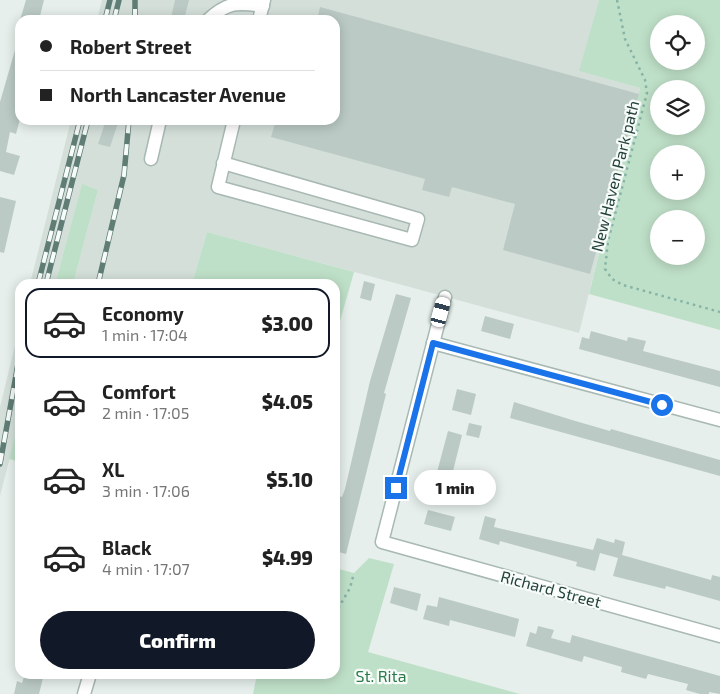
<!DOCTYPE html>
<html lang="en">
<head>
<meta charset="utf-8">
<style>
	:root { --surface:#fff; --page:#f6f6f6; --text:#222; --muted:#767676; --line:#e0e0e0; --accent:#111827 }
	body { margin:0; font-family:"Exo 2",sans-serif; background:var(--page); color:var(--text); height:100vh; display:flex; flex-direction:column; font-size:19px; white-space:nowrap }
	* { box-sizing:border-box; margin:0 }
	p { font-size:16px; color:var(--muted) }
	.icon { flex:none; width:28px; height:28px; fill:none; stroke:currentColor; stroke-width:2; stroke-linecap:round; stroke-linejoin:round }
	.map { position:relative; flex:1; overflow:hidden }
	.drawer { position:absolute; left:15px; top:279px; width:325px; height:400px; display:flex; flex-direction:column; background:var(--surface); border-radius:15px; box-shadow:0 2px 12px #0003 }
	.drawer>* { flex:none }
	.hud { position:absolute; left:15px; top:15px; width:325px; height:110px; border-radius:15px; box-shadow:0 2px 12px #0003; display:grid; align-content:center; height:110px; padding:0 25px; background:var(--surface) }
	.buttons { position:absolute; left:650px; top:15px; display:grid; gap:10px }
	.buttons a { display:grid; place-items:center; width:55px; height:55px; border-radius:50%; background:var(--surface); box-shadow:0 2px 12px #0003; font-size:25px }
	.end { position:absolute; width:22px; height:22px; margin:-11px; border:6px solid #1a73e8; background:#fff; box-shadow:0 0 0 2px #fff }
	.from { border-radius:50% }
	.bubble { position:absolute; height:35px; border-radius:18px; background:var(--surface); box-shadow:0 2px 12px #0003; font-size:16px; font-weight:800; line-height:35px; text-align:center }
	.car { position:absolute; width:15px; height:30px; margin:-15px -8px; border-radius:6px; box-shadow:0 0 4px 1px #0007; background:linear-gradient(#fff 24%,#345 0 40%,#fff 0 76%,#345 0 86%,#fff 0) }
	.hud b { display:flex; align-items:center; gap:18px; height:48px; font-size:19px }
	.hud b+b { border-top:1px solid var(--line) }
	.hud i { width:12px; height:12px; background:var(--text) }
	ul { padding:9px 0 0; list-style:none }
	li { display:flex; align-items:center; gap:15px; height:70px; margin:0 10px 8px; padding:0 15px; border:2px solid transparent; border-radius:15px }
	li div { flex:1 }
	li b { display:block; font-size:19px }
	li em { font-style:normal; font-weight:800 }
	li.on { border-color:var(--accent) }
	li>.icon { width:45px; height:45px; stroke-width:1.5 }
	.cta { display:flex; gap:10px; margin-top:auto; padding:10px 25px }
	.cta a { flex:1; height:58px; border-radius:30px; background:var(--accent); color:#fff; font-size:20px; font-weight:800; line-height:58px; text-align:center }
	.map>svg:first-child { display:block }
	.built { fill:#d4dfda }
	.green { fill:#bfe0c8; fill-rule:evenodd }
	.building { fill:#bbcac4 }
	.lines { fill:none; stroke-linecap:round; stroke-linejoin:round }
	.minor-casing { stroke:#a8b8b2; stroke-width:15 }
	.path { stroke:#86b3a5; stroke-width:2.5; stroke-dasharray:2.5 4; stroke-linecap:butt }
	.minor { stroke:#fff; stroke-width:12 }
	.rail-casing { stroke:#5f7d75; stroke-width:5.5 }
	.rail { stroke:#f7fbf9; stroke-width:4; stroke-dasharray:11; stroke-linecap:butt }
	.route { stroke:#1a73e8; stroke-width:6 }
	.labels { text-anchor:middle; stroke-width:4.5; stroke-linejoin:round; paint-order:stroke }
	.street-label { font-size:16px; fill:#24423a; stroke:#f7fbf9 }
	.park-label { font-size:16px; fill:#2d7a4b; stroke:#f7fbf9 }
</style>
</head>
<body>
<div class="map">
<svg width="720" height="694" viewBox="0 0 720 694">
	<rect width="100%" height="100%" fill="#e6efeb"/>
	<g class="built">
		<polygon points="102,0 599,0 580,71 640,88 579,333 207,232 192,284 73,284 98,190 82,185 55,284 30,284 71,120 335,120 335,20 97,20"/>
		<polygon points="20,325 20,418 0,496 0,407"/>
	</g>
	<g class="green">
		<path d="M599,0h121v330l-131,-36 51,-206 -61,-17zM659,24h37v37h-37zM659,89h37v37h-37zM659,154h37v37h-37zM659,219h37v37h-37z"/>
		<polygon points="82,184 98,190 73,284 55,284"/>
		<polygon points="207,232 354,272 335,339 335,284 192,284"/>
		<polygon points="20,418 20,462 9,459"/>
		<polygon points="369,558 394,564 368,652 520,694 253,694 257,674 335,674 335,568 354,573"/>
	</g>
	<g class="building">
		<polygon points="26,0 44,0 39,20 20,20"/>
		<polygon points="175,0 189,0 184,20 171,18"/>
		<polygon points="320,7 639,94 590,274 503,250 515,204 452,187 449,197 422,190 425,179 271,137 276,120 335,120 335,20 317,20"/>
		<polygon points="17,43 20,43 20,119 16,134 10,132 6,152 20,156 14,175 0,171 0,102"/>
		<polygon points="106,120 119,120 110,147 98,144"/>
		<polygon points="0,197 16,201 4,253 0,252"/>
		<polygon points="364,281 375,284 371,301 360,298"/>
		<polygon points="396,294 411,298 384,393 386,394 346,554 335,551 335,532 339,516 335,515 335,495 342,497 345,489 370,381"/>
		<polygon points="485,316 514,324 510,339 481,331"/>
		<polygon points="591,331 627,341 628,337 646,341 643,351 720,371 720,387 579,349 582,337 589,339"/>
		<polygon points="457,389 476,394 471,415 452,410"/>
		<polygon points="514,402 572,420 610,431 611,429 720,460 720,476 510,418"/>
		<polygon points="469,423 482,426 479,438 466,435"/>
		<polygon points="448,431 462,435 448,491 433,487"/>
		<polygon points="428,510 455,517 451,531 424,524"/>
		<polygon points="485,516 496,519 494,527 593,550 597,538 614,543 615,539 625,542 622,555 711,580 712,575 720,577 720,601 666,586 665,589 613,576 618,558 600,553 595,571 576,566 577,562 500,541 499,545 479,539"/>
		<polygon points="394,587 421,594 417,611 390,603"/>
		<polygon points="439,597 519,619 515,637 450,620 449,626 423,619 427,605 437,607"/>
		<polygon points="538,626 554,630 551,638 570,643 572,635 720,676 720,694 709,692 709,694 700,694 686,690 688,684 648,674 646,679 621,672 622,667 584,656 582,662 526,646 530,632 536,634"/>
		<polygon points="25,674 44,674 39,694 14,694 17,681 22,683"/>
	</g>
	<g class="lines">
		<g class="minor-casing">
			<g id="minor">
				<path d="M208,20c19,-18 30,-18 55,-14"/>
				<polyline points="259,20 264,0"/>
				<polyline points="151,159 160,120"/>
				<polyline points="223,163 418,219 412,240 218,187 234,120"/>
				<polyline points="445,297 382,542 720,636"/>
				<polyline points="433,343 720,420"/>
				<polyline points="84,694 90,674"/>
			</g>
		</g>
		<g class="path">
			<polyline points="617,0 625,39 645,80 647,93 608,241 605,269 612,279 623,285 720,312"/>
			<polyline points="335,614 350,588 354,573"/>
		</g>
		<use href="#minor" class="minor"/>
		<g class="rail-casing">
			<g id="rail">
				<polyline points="105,20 110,0"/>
				<polyline points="114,20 119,0"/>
				<polyline points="135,20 135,0"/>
				<polyline points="38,284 80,120"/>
				<polyline points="46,284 88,120"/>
				<polyline points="98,284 124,175 129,120"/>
				<polyline points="0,464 20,353"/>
			</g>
		</g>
		<use href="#rail" class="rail"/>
	</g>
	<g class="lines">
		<polyline class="route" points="396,488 433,343 662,405"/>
	</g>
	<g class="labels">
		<g class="street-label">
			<text transform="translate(615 176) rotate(-76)" y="6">New Haven Park path</text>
			<text transform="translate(551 589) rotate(15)" y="6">Richard Street</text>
		</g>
		<g class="park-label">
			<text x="381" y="682">St. Rita</text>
		</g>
	</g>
</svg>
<div class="buttons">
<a><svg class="icon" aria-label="locate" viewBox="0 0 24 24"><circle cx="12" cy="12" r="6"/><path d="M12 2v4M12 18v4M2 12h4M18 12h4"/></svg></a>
<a><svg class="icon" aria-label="layers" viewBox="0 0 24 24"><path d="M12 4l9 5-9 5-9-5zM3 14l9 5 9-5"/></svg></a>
<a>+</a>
<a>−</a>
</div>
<i class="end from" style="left:662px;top:405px"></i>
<i class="end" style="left:396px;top:488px"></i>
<div class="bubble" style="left:414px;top:470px;width:82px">1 min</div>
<i class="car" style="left:441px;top:312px;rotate:15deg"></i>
<div class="hud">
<b><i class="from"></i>Robert Street</b>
<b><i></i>North Lancaster Avenue</b>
</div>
<section class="drawer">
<ul>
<li class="on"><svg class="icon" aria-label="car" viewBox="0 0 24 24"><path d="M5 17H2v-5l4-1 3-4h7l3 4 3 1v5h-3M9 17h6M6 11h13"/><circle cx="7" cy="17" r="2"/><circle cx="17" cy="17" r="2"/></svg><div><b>Economy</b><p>1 min · 17:04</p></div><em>$3.00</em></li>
<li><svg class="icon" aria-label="car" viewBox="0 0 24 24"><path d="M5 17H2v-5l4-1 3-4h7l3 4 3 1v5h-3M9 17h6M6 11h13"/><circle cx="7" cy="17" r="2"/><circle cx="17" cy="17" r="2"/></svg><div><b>Comfort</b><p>2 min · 17:05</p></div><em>$4.05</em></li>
<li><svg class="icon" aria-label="car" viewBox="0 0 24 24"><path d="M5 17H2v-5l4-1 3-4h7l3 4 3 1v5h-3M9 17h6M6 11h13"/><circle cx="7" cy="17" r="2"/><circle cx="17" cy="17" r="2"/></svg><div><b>XL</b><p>3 min · 17:06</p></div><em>$5.10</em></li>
<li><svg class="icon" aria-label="car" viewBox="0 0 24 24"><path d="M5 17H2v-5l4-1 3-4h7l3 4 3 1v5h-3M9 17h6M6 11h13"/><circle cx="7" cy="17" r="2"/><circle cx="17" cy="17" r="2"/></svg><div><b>Black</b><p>4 min · 17:07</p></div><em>$4.99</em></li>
</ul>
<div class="cta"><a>Confirm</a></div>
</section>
</div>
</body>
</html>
